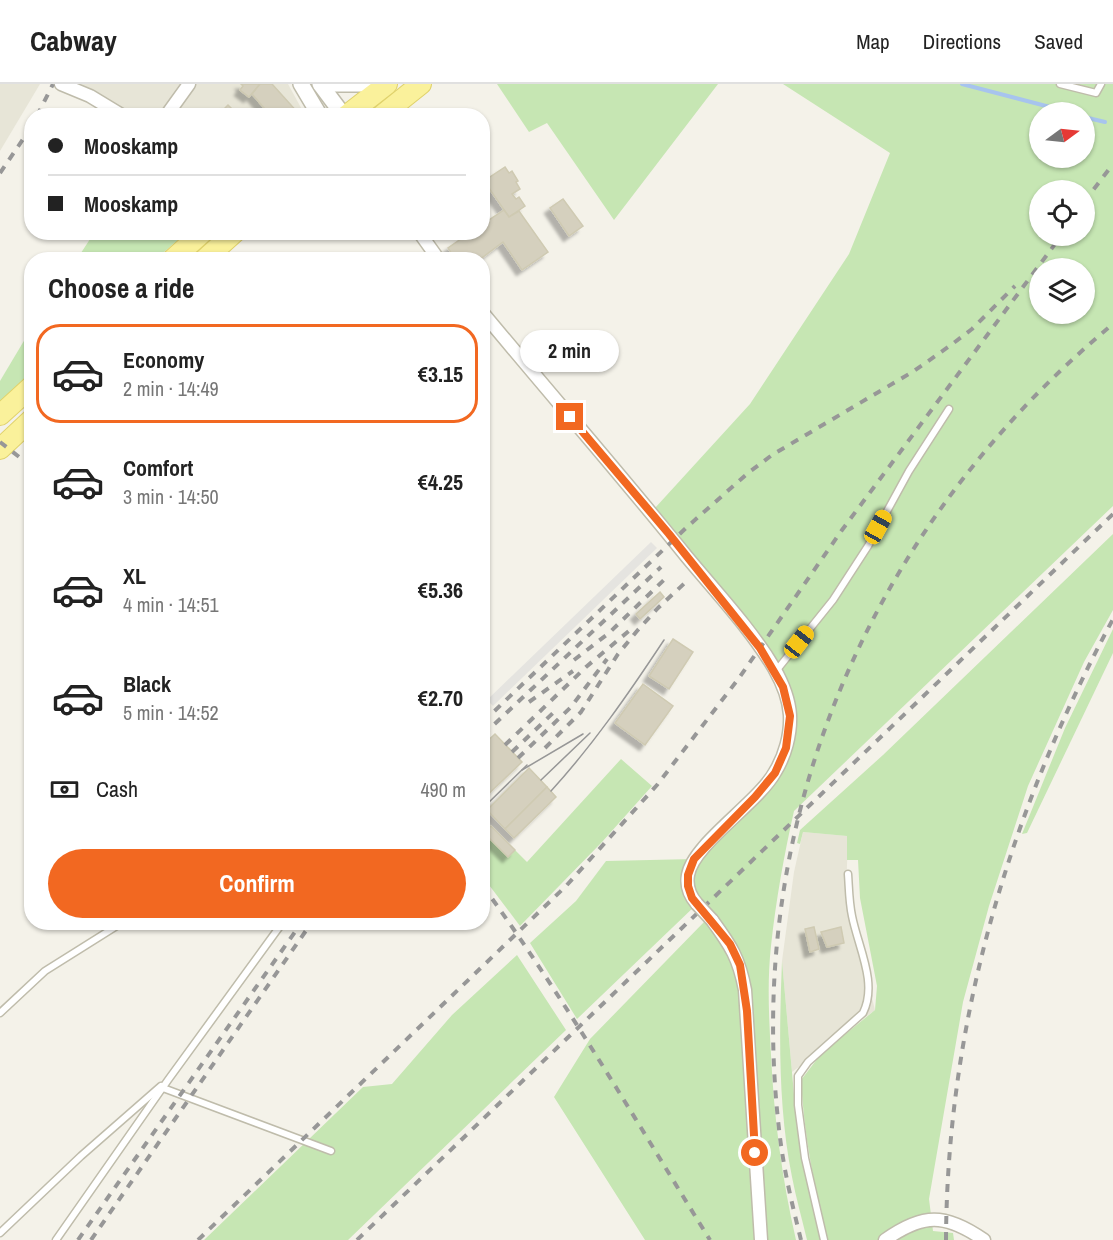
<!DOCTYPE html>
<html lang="en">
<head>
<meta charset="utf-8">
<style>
	:root { --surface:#fff; --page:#f6f6f6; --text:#222; --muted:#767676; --line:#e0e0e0; --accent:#f26821 }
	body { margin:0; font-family:"Archivo Narrow",sans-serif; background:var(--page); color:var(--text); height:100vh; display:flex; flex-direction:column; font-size:22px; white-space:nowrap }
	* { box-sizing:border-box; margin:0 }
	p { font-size:20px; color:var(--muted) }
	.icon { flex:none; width:33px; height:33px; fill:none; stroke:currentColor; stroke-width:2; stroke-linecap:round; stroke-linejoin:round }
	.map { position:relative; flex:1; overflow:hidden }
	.details { position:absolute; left:24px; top:168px; width:466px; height:678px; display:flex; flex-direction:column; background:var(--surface); border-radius:24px; box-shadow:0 2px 4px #0004 }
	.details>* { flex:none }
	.hud { position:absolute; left:24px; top:24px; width:466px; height:132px; border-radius:24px; box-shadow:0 2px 4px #0004; display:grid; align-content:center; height:132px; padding:0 24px; background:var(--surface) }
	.needle { width:39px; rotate:75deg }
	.tools { position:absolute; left:1029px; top:18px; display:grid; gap:12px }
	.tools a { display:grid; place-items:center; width:66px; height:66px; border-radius:50%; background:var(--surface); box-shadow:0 2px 4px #0004; font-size:30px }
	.end { position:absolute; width:27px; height:27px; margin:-14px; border:8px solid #f26821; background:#fff; box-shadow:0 0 0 3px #fff }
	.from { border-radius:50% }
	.bubble { position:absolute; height:42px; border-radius:21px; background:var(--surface); box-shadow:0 2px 4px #0004; font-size:20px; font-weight:800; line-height:42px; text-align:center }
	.car { position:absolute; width:18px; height:36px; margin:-18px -9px; border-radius:8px; box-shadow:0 0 4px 2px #0007; background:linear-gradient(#f5c518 24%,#345 0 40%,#f5c518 0 76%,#345 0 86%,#f5c518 0) }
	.hud b { display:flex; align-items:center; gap:21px; height:57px; font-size:22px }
	.hud b+b { border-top:2px solid var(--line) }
	.hud i { width:15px; height:15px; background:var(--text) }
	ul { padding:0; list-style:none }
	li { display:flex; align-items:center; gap:18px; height:99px; margin:0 12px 9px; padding:0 12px; border:3px solid transparent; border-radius:24px }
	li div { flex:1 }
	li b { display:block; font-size:22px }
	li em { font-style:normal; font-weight:800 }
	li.on { border-color:var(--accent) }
	li>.icon { width:54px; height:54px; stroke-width:1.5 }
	h2 { padding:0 24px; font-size:27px; line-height:72px }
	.pay { display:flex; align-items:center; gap:15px; height:66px; padding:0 24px; font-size:22px }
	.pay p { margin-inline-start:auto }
	.cta { display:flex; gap:12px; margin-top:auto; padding:12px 24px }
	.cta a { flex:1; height:69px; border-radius:36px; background:var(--accent); color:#fff; font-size:24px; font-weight:800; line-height:69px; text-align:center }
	header { display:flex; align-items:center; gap:36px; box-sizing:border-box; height:84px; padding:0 30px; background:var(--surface); border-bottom:2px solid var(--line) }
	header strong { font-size:28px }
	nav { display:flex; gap:33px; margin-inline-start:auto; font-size:21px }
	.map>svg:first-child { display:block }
	.residential { fill:#e7e5d7 }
	.green { fill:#c6e6b3; fill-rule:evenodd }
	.parking { fill:#e5e4e0 }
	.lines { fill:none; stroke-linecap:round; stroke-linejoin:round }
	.stream { stroke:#a7c4ee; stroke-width:4 }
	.building { fill:#d5d0be; stroke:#cfcab2; stroke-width:1.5; filter:url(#shadow) }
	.service-casing { stroke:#bfbcab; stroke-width:9 }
	.minor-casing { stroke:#bfbcab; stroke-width:15 }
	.tertiary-casing { stroke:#bfbcab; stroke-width:18 }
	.primary-casing { stroke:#e0d26b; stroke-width:22 }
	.service { stroke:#fff; stroke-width:6 }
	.minor { stroke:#fff; stroke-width:12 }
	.tertiary { stroke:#fff; stroke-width:15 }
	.primary { stroke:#faf19b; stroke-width:20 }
	.tram { stroke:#979797; stroke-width:1.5 }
	.rail { stroke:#979797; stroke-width:4; stroke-dasharray:8 8; stroke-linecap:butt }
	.minor-bridge-casing { stroke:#bfbcab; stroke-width:15; stroke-linecap:butt }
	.minor-bridge { stroke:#fff; stroke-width:12 }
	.route { stroke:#f26821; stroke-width:8 }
</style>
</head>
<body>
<header>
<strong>Cabway</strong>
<nav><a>Map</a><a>Directions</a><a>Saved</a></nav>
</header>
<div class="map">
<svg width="1113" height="1156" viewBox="0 0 1113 1156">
	<defs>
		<filter id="shadow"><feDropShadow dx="-5.5" dy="5.5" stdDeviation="1.5" flood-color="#0004"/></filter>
	</defs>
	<rect width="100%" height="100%" fill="#f4f2e9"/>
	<g class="residential">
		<polygon points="0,0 40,0 0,67"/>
		<polygon points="61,0 288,0 305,31 123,31"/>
		<polygon points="803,748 848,752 846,810 875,926 792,988 782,877 794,788"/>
	</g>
	<g class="green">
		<polygon points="497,0 718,0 614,136 547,39 529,48"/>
		<path d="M783,0h330v422l-319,305c-10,44 -18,89 -23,135 -4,36 -2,73 0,109 3,63 11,124 25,185h-151l-91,-143 36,-58 114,-117 -8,-17 -119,114 -47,-76 46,-42 30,-40 88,-2 81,-86 21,-55 -22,-56 -102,-135 -17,-19 95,-104 99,-150 41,-101zM1040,28h44v46h-44zM1040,106h44v46h-44zM1040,184h44v46h-44z"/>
		<polygon points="94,149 94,148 186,149 156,175 77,175"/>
		<polygon points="31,245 31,289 0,318 0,297"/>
		<path d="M1113,450v76l-29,52 -56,124 -39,120 -26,96 -34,197 4,32 20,2 1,7h-126c-14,-52 -24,-106 -27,-160l20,-26 54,-44 2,-24 -17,-88 -2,-38h-11v-24l-44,-4 -3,12 -3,-1 3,-13 83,-75z"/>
		<polygon points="1113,545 1113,569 1027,749 1022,750 1065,644"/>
		<polygon points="621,675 652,702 602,758 520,842 483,793 483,748 509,772 515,766 527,778"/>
		<polygon points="517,871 566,946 348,1156 204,1156 363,1003 392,1000 452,931"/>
		<path d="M782,877l15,167 24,112h-14c-5,-21 -11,-42 -15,-63 -14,-70 -13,-145 -10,-216z"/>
	</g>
	<polygon class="parking" points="651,458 657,464 493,622 487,616"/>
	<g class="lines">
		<g class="stream">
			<polyline points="962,0 1069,28"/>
			<polyline points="1084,33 1105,38"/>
		</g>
	</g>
	<g class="building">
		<polygon points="241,0 260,0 249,13 240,6 243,2"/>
		<polygon points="260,0 272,0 300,31 271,32 252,10"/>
		<polygon points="228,21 239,32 232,32 225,24"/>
		<polygon points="505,83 509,89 512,87 518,97 516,98 520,105 512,110 516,115 519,113 525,122 509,133 484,97"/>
		<polygon points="563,115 583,142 569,152 550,124"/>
		<polygon points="504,126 509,133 519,127 548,168 522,186 503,158 479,176 456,176 448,164 471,148 483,148 483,140"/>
		<polygon points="660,508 664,513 640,535 636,530"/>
		<polygon points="673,555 693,568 669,605 649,592"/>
		<polygon points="643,600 673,622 645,661 615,639"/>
		<polygon points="495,650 522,678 483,715 483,661"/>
		<polygon points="529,684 547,703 505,745 487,726"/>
		<polygon points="547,703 556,713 514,754 505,745"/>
		<polygon points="491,742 515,766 508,773 484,749"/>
		<polygon points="814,843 819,865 810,868 805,845"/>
		<polygon points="841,843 844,859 827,863 821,848"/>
	</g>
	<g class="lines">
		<g class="service-casing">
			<g id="service">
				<polyline points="1060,0 1096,9 1101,0"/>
				<polyline points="776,587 833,516 868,462 909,387 949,325"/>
				<polyline points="0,929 45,887 123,838"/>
				<polyline points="163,1004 331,1067"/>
				<polyline points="0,1149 81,1072 161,1002"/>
				<polyline points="56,1156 168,996 283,838"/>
				<path d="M824,1156l-19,-82 -7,-53v-29l10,-14 55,-49c15,-30 -5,-66 -11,-97 -3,-14 -3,-28 -4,-42"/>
			</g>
		</g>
		<g class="minor-casing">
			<g id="minor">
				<polyline points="61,0 90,12 123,32"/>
				<polyline points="166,32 189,0"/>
				<polyline points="419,148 439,176"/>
				<path d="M483,229c68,82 138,162 204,244 29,35 64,72 87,111 8,14 15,31 16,47 1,19 -5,41 -15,57 -17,31 -82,72 -87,103 -2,11 2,21 9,29"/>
				<path d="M712,836c19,26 27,38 33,70l16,250"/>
				<path d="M885,1156c38,-27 60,-27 99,0"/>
			</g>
		</g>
		<g class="tertiary-casing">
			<g id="tertiary">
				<polyline points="301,0 320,32"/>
				<polyline points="320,0 344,32"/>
				<polyline points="334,0 366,0"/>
			</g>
		</g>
		<g class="primary-casing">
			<g id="primary">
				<polyline points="346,32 387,0"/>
				<polyline points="381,32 421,0"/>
				<polyline points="172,176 203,148"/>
				<polyline points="204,176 235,148"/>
				<polyline points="0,331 32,302"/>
				<polyline points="0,365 32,335"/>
			</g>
		</g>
		<use href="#service" class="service"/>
		<use href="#minor" class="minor"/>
		<use href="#tertiary" class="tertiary"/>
		<use href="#primary" class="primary"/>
		<g class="tram">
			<polyline points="522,686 583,650"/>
			<polyline points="541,696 590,649"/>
			<path d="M551,707c42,-46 78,-98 113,-151"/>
			<polyline points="483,724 527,681"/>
		</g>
		<g class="rail">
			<polyline points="37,32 53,0"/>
			<polyline points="0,89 32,42"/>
			<polyline points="1084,118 1113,80"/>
			<polyline points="0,358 32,383"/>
			<polyline points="574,576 609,549 669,491"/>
			<polyline points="529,618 573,587"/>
			<polyline points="483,638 687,443 748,389 772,371 914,287 951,261 972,245 1015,202"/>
			<polyline points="483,651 661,483"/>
			<polyline points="505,661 586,583 630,546"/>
			<polyline points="545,664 581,628 618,570 637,547 658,524 688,496"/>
			<polyline points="512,668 553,629"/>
			<polyline points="518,674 571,623 607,575"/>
			<path d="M483,802c82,113 153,235 227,354"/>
			<polyline points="78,1156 302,838"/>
			<polyline points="91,1156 312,838"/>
			<polyline points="198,1156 566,802 657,701 739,594 842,446 1061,152"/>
			<polyline points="357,1156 1113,430"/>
			<path d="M801,1156c-9,-36 -18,-73 -22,-111 -36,-312 94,-606 334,-805"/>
			<path d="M946,1156c1,-219 64,-429 167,-621"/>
		</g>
		<g class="minor-bridge-casing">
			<polyline id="minor-bridge" points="697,820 712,836"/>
		</g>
		<use href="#minor-bridge" class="minor-bridge"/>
	</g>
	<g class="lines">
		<polyline class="route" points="570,333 669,450 760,564 783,603 790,632 786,664 775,689 755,713 694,775 688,791 688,802 692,814 730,860 740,881 747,927 755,1069"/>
	</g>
</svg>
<div class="tools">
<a><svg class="needle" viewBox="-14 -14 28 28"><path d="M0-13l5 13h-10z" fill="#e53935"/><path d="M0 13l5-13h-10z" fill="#767676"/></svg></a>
<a><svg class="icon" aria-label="locate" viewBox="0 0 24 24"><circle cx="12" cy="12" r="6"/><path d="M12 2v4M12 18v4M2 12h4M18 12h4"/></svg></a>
<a><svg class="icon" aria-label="layers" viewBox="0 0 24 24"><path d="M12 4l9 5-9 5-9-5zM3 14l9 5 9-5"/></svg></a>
</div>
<i class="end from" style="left:755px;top:1069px"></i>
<i class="end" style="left:570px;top:333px"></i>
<div class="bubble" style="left:520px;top:246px;width:99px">2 min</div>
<i class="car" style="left:878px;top:443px;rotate:29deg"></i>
<i class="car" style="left:799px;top:558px;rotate:38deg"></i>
<div class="hud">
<b><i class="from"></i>Mooskamp</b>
<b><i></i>Mooskamp</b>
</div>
<section class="details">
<h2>Choose a ride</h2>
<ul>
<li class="on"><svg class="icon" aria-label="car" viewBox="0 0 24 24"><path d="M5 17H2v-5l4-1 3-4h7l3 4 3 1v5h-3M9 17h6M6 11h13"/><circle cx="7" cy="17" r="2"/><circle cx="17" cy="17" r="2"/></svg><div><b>Economy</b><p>2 min · 14:49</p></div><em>€3.15</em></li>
<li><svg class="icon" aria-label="car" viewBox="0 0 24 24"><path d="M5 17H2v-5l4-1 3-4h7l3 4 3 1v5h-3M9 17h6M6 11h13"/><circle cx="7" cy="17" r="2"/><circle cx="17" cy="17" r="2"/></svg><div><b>Comfort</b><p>3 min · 14:50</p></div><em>€4.25</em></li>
<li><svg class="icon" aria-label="car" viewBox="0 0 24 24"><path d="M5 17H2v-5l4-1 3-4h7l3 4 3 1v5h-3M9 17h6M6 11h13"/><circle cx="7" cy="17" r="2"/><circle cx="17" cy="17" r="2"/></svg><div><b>XL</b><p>4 min · 14:51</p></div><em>€5.36</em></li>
<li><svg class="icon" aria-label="car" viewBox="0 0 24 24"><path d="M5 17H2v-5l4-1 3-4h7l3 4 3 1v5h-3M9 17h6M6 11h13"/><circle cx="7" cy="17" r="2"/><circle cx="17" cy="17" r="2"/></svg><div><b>Black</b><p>5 min · 14:52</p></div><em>€2.70</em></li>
</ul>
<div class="pay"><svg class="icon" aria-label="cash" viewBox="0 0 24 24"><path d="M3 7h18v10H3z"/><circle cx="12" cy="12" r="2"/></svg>Cash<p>490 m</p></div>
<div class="cta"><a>Confirm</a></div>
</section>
</div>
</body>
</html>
